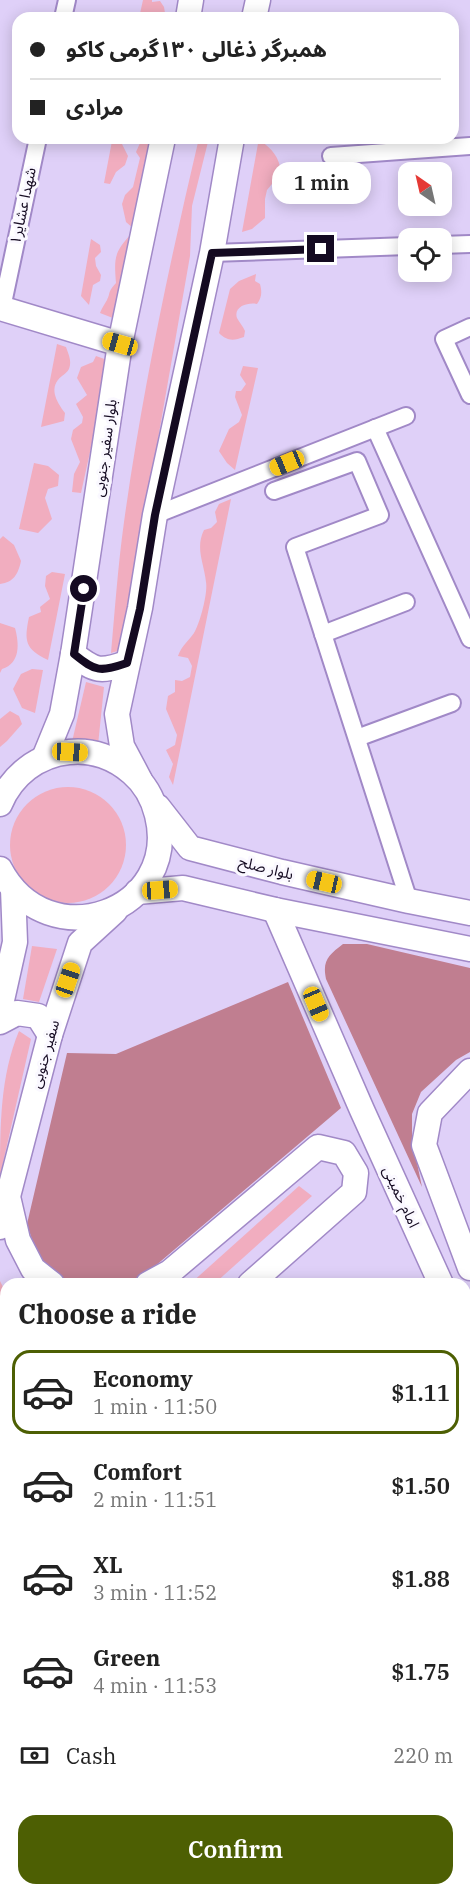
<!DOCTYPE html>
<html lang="en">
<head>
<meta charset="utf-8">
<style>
	:root { --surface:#fff; --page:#f6f6f6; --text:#222; --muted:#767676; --line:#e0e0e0; --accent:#4d5f03 }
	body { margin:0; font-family:"IBM Plex Serif","Noto Sans Arabic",serif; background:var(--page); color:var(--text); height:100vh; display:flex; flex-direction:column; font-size:22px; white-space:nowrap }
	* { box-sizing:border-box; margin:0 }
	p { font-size:20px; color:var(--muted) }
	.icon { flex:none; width:33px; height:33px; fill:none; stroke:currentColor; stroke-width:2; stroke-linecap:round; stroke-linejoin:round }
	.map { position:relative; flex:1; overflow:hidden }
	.panel { position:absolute; left:0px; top:1278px; width:471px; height:618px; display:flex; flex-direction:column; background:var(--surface); border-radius:18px 18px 0 0; box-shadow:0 3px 15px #0003 }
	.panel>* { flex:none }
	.guide { position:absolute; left:12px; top:12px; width:447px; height:132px; border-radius:18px; box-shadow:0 3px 15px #0003; display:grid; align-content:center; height:132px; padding:0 18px; background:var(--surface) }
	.needle { width:39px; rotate:326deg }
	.buttons { position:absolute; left:398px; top:162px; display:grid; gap:12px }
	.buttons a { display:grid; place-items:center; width:54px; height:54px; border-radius:12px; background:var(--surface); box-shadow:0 3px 15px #0003; font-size:30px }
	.end { position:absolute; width:27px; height:27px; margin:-14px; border:8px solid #140a21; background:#fff; box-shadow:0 0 0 3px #fff }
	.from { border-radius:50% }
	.bubble { position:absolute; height:42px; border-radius:18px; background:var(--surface); box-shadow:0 3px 15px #0003; font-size:20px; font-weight:600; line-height:42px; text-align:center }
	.car { position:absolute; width:18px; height:36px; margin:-18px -9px; border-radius:8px; box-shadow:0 0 4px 2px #0007; background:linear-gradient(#f5c518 24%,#345 0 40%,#f5c518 0 76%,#345 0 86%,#f5c518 0) }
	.guide b { display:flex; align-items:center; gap:21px; height:57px; font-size:22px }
	.guide b+b { border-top:2px solid var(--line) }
	.guide i { width:15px; height:15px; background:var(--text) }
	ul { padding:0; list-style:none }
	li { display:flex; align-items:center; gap:18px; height:84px; margin:0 12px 9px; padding:0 6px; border:3px solid transparent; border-radius:18px }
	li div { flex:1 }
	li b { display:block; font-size:22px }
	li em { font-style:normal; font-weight:600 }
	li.on { border-color:var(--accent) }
	li>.icon { width:54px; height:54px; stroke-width:1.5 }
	h2 { padding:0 18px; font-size:27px; line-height:72px }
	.pay { display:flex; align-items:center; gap:15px; height:66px; padding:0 18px; font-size:22px }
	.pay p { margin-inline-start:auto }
	.primary-button { display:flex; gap:12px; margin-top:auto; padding:12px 18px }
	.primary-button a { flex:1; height:69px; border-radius:18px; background:var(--accent); color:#fff; font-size:24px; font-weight:600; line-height:69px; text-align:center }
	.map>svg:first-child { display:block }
	.green { fill:#f1adbf }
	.forest { fill:#c07e90 }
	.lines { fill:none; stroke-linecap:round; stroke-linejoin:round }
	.street-casing { stroke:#a189c7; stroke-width:20 }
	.secondary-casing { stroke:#a189c7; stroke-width:27 }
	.street { stroke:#fff; stroke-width:16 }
	.secondary { stroke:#fff; stroke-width:24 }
	.route { stroke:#140a21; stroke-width:8 }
	.labels { text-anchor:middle; stroke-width:6; stroke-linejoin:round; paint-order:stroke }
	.street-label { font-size:15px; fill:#140a21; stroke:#faf8ff }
</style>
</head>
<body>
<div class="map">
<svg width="470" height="1896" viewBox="0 0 470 1896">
	<rect width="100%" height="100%" fill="#dfd0f8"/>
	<g class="green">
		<polygon points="143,0 152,0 152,2 160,1 164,7 165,13 158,18 139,18"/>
		<polygon points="144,138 153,138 134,229 126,222 122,204 125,195 133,187 140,158 136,152 140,143"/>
		<path d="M199,138h10l-17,68 -2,50 -69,394 -10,3c4,-44 7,-88 13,-131 18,-129 45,-257 75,-384z"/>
		<path d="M259,138v2c13,8 21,18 22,33l-14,17 -2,9v19l-13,11 -10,3z"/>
		<polygon points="112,141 122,144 128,156 125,165 116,172 110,184 104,183"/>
		<path d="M132,233l-14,87 -18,-7c2,-5 4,-8 7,-13 4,-8 0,-7 9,-17 -2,-25 -2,-31 16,-50z"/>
		<polygon points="91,239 100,245 101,252 95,258 96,266 101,275 100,281 93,285 89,305 81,296"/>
		<path d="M256,274l-1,7 5,3c2,8 2,13 -3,20 -8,-2 -24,2 -20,14 2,4 6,8 8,13l-1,6c-11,4 -17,4 -25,-4l11,-44 9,-8z"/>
		<path d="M57,344l9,3c2,6 5,12 4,18 -1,6 -3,7 -8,11 -14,11 -6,25 3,37l-1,8 -23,6z"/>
		<polygon points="96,356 110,361 81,493 72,492 74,474 80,462 71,439 73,430 82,423 83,417 76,404 87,395 77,378 81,367 93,362"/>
		<polygon points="243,366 258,368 235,470 227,463 219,451 229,429 239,422 242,415 235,397 236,391 241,391 246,384 240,375"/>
		<polygon points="34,463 48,466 59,475 58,486 48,489 45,498 52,519 38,533 19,529"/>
		<path d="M231,499l-58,286 -4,-8 4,-13 -7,-14 9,-5 2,-10 -11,-26 2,-13 7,-4v-12l7,1 8,-4 2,-11 -4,-8 -10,-2c4,-11 10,-14 16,-23 6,-10 14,-40 12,-51 -2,-19 -11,-34 -2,-52l7,-2 6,-6 -2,-10 4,-8z"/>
		<path d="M3,536l11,9 7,16c-3,13 -7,21 -21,23v-45z"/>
		<path d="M52,572l13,2 -17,86c-23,-11 -24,-19 -19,-43l12,-5 -1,-5 10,-8 -5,-13 1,-10z"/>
		<path d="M0,623l15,5c4,15 6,35 -13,41l-2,4z"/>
		<polygon points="32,669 43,670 35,713 22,708 13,689 21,674"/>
		<polygon points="86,682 104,687 98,745 71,746"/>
		<polygon points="10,711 19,716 22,724 7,741 0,747 0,719"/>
		<circle cx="68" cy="845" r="58"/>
		<polygon points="32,946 57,949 39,1002 23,999"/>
		<path d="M19,1031l12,8 -31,137c0,-49 0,-100 19,-145z"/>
		<polygon points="299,1186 312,1196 214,1284 190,1284"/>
		<polygon points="0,1281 6,1293 6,1474 0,1480"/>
	</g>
	<g class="forest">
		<path d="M343,944h24l103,24v84l-14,8 -35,32 -9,22v25l10,48 -96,-208c-4,-19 3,-24 17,-35z"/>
		<path d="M288,982l53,126 -207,176h-70c-24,-24 -27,-28 -37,-60l40,-171 49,1z"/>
	</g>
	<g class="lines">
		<g class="street-casing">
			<g id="street">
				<polyline points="63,18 67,0"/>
				<polyline points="331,156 470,146"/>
				<polyline points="441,245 470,244"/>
				<polyline points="212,253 408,246"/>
				<polyline points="2,308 38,138"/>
				<polyline points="470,327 444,339 470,395"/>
				<polyline points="375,428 470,639"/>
				<polyline points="274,491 357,461 380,515 295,547 409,901"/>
				<polyline points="155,515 406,416"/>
				<polyline points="323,634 406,602"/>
				<polyline points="357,738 452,703"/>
				<polyline points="465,1519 470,1516"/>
				<polyline points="0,1709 6,1707"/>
				<polyline points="465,1737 470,1735"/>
				<polyline points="91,1896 105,1890"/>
			</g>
		</g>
		<g class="secondary-casing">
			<g id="secondary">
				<polyline points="188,18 191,0"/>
				<polyline points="254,18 258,0"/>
				<polyline points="0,308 120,344"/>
				<path d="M73,654c23,18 27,18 54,9"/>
				<polyline points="44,758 62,714 73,654 120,344 163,138"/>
				<polyline points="140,780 122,746 117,714 140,608 155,515 212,253 232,138"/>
				<path d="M0,804c12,-29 38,-49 69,-52 23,-3 46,6 63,21 13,11 21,26 25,42 24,96 -109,145 -157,54"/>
				<polyline points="158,807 190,848 282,872 409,901 470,913"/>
				<polyline points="137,892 183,888 275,910 470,949"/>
				<polyline points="275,910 362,1110 441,1284"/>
				<polyline points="0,1009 15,942 13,889"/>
				<polyline points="0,1022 17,1013 38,1016 50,1035"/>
				<polyline points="470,1071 430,1113 424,1145 470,1268"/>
				<polyline points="9,1201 18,1240 33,1269 52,1284"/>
				<polyline points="0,1227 50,1035 80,943 115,911"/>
				<polyline points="148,1284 170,1272 318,1147 344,1153 356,1173 354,1192 250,1284"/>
				<polyline points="465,1336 470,1348"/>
				<polyline points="0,1504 6,1498"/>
			</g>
		</g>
		<use href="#street" class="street"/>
		<use href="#secondary" class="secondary"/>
	</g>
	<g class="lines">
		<path class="route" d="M84,589l-10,65c22,18 26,18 53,9l13,-54 15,-94 57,-262 109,-4"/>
	</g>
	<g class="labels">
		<g class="street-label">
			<text transform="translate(23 206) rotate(-78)" y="5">شهدا عشایر۱</text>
			<text transform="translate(105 448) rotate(-82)" y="5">بلوار سفیر جنوبی</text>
			<text transform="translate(266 868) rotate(14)" y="5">بلوار صلح</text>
			<text transform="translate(45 1054) rotate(-74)" y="5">سفیر جنوبی</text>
			<text transform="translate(401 1197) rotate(65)" y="5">امام خمینی</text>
		</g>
	</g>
</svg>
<div class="buttons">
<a><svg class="needle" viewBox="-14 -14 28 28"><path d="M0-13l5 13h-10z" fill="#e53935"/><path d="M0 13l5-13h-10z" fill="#767676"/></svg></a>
<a><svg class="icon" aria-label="locate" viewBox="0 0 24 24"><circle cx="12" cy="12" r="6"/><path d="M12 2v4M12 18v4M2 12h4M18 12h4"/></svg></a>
</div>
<i class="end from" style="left:84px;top:589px"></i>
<i class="end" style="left:321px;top:249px"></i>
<div class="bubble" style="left:272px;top:162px;width:99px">1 min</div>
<i class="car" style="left:120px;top:344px;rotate:286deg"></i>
<i class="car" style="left:287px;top:463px;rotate:248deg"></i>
<i class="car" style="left:70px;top:752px;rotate:93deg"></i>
<i class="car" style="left:324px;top:882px;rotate:283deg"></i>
<i class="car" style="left:160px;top:890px;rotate:86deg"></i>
<i class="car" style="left:68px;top:980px;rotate:19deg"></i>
<i class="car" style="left:316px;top:1004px;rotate:157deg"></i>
<div class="guide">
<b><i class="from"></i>همبرگر ذغالی ۱۳۰گرمی کاکو</b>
<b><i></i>مرادی</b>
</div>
<section class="panel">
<h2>Choose a ride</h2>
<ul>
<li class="on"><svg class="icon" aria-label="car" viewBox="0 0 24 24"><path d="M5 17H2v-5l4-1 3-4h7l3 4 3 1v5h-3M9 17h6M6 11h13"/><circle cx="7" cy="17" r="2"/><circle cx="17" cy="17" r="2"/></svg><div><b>Economy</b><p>1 min · 11:50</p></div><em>$1.11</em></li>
<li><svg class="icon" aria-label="car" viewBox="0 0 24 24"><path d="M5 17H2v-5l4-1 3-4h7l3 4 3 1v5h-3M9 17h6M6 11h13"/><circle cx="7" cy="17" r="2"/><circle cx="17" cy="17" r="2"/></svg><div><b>Comfort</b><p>2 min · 11:51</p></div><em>$1.50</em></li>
<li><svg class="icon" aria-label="car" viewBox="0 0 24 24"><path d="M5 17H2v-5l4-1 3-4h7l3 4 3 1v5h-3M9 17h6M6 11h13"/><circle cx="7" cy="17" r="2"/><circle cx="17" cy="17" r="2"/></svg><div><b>XL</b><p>3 min · 11:52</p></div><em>$1.88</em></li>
<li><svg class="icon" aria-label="car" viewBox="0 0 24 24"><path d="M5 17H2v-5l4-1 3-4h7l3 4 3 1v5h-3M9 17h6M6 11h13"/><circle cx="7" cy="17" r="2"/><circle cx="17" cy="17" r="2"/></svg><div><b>Green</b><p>4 min · 11:53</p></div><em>$1.75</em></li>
</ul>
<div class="pay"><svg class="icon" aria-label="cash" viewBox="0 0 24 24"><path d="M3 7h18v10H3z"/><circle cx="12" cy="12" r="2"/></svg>Cash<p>220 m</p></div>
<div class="primary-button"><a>Confirm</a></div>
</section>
</div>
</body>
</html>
